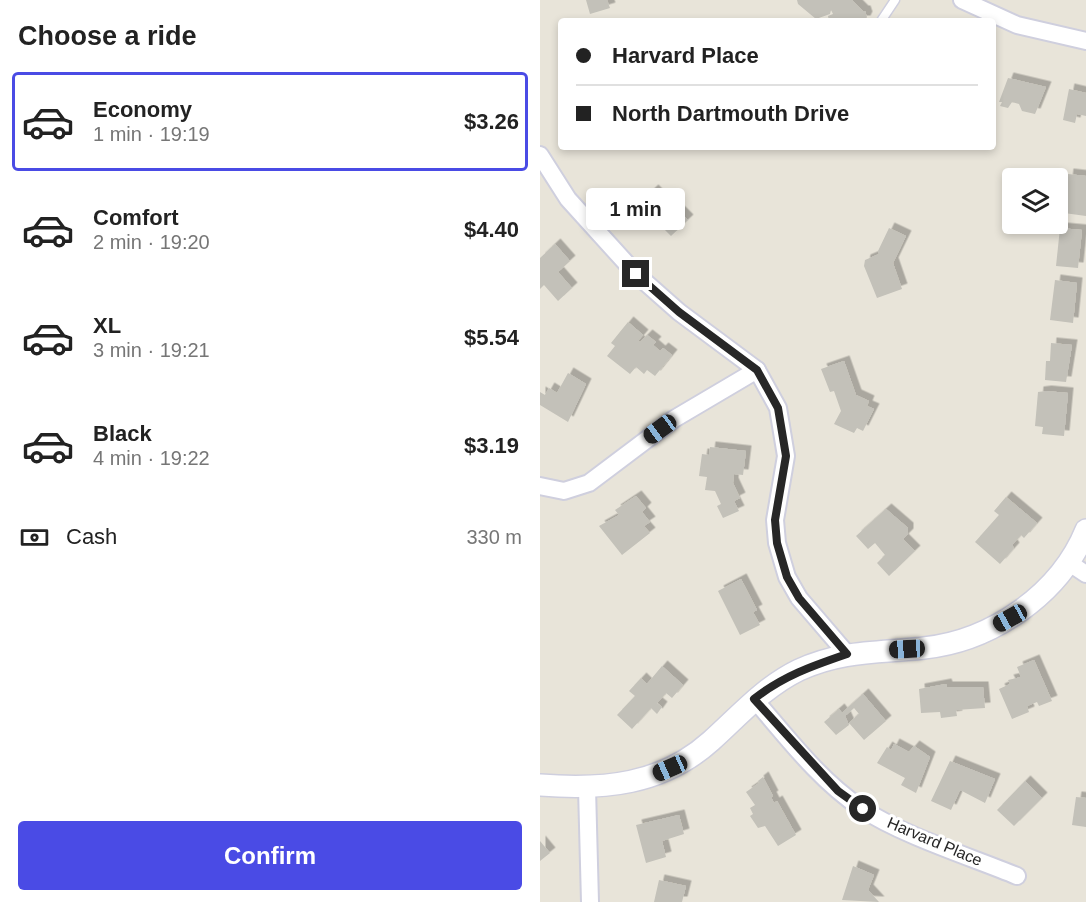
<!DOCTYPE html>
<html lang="en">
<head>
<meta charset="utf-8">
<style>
	:root { --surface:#fff; --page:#f2f2f2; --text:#222; --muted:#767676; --line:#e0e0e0; --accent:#4a4be5 }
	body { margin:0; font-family:Arial,sans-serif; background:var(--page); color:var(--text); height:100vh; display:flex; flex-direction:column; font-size:22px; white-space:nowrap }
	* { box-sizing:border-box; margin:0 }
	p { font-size:20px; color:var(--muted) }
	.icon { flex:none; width:33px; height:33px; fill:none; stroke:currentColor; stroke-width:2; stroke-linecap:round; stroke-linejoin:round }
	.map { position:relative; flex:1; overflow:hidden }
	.side { display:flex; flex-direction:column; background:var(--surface); width:540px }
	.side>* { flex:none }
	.top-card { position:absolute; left:18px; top:18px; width:438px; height:132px; border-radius:6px; box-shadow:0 3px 9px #0003; display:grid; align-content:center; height:132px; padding:0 18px; background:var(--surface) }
	.tools { position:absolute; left:462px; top:168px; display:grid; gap:12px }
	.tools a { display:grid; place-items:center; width:66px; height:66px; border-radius:6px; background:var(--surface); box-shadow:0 3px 9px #0003; font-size:30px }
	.end { position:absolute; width:27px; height:27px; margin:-14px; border:8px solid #272727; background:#fff; box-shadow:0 0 0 3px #fff }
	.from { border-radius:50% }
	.bubble { position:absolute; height:42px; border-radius:6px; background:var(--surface); box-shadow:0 3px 9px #0003; font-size:20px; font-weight:800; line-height:42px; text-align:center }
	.car { position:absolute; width:18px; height:36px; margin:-18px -9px; border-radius:8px; box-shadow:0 0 4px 2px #0007; background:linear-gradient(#222 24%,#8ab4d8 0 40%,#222 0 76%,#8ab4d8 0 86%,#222 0) }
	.top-card b { display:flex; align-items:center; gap:21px; height:57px; font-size:22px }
	.top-card b+b { border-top:2px solid var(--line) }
	.top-card i { width:15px; height:15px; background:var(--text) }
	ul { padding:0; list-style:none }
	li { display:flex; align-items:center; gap:18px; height:99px; margin:0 12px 9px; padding:0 6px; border:3px solid transparent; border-radius:6px }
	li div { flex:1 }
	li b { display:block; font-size:22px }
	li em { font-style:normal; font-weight:800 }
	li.current { border-color:var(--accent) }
	li>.icon { width:54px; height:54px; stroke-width:1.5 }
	h2 { padding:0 18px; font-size:27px; line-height:72px }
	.pay { display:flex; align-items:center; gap:15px; height:66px; padding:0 18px; font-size:22px }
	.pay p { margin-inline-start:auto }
	.button { display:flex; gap:12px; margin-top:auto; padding:12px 18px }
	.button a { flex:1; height:69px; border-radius:6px; background:var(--accent); color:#fff; font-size:24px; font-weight:800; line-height:69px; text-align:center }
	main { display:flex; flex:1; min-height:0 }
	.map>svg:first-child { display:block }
	.building { fill:#c3c1b9; filter:url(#shadow) }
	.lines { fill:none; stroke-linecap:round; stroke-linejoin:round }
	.service-casing { stroke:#cfcfde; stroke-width:11 }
	.minor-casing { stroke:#cfcfde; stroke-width:20 }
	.tertiary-casing { stroke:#cfcfde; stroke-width:24 }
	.service { stroke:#fff; stroke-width:8 }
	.minor { stroke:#fff; stroke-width:16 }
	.tertiary { stroke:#fff; stroke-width:21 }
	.route { stroke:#272727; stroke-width:8 }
	.labels { text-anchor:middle; stroke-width:6; stroke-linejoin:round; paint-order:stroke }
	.street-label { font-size:16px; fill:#272727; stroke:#fff }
</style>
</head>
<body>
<main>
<section class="side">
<h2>Choose a ride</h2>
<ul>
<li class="current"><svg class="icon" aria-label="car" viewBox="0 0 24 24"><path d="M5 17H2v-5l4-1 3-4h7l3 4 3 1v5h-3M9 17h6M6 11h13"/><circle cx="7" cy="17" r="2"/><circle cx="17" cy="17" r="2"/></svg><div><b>Economy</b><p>1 min · 19:19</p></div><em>$3.26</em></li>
<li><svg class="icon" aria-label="car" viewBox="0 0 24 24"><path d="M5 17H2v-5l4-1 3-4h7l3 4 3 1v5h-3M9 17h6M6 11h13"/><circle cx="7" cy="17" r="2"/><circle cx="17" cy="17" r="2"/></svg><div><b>Comfort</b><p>2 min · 19:20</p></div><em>$4.40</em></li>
<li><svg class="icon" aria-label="car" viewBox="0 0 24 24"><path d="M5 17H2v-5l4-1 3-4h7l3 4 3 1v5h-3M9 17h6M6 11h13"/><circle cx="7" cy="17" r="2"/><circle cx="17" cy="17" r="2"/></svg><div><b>XL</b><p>3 min · 19:21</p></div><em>$5.54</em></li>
<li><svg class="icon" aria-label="car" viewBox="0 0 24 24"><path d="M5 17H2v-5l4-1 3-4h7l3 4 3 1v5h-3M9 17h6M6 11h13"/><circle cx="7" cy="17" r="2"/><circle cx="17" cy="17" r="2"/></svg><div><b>Black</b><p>4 min · 19:22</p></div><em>$3.19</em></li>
</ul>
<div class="pay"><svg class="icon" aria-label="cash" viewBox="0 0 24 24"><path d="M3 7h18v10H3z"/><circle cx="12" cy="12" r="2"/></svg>Cash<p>330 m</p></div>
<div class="button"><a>Confirm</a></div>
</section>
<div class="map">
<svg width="546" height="902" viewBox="0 0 546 902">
	<defs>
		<filter id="shadow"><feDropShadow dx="5.5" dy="-5.5" stdDeviation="0" flood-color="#0004"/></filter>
	</defs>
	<rect width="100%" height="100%" fill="#e8e4d9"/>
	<g class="building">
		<polygon points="46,0 67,0 70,8 50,14"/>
		<polygon points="257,0 312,0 323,11 325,11 327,17 325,21 289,21 288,16 293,14 291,10 290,14 276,19 258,4"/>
		<polygon points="468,78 506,87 495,114 482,111 479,104 472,102 468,108 460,106 462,102 459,102"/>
		<polygon points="529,89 546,93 546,116 537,114 535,123 523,120"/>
		<polygon points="528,174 546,176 546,216 524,213"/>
		<polygon points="113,190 125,202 127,199 148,220 131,236 119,224 117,227 96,205"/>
		<polygon points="349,228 366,236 353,263 362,289 337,298 324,266 325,260 339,254 338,251"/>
		<polygon points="520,228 542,230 538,268 516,266"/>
		<polygon points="15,244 30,261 18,272 32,288 18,301 4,285 0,289 0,258"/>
		<polygon points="515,280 537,283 533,323 510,320"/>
		<polygon points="88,322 103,335 98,341 100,342 107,335 116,342 113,345 120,351 123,348 132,355 115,376 107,370 104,374 96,367 90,374 67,356 75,346 71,343"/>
		<polygon points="511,343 532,345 526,382 505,380 506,361 510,361"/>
		<polygon points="304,361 316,395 329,401 327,406 334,409 323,431 317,428 314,433 294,424 301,411 294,391 290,392 281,369"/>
		<polygon points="28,373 46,384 28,422 0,405 0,392 5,395 9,388 17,393"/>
		<polygon points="506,391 528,393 524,436 502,434 503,427 495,426 498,392"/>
		<polygon points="170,447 206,451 203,475 194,474 193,483 200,498 194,501 199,511 183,518 177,506 181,504 175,491 165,490 167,477 159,476 162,454 169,455"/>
		<polygon points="96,496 106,508 102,512 110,522 104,526 110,533 82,555 59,526 79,515 75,510"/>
		<polygon points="466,497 497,523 484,538 481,535 472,545 474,548 460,564 435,542 459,515 454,511"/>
		<polygon points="346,509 368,528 368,534 363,539 375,551 349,576 337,563 345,555 335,543 328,549 316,536"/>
		<polygon points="201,579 217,610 213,612 220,625 200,635 178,591"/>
		<polygon points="494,660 512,701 499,706 497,702 487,706 489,712 472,719 459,689 470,684 468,680 481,677 477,667"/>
		<polygon points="122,666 143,685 132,698 126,693 117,703 122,707 117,714 111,708 92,729 77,715 95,696 89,691 101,678 107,684"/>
		<polygon points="406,684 407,687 443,687 445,708 416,710 417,716 401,718 400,712 381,713 379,689"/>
		<polygon points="323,694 346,721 324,740 309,723 319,714 314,708 305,716 309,725 296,735 284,722 299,709 302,713"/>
		<polygon points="354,744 369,752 374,746 390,757 376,793 361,785 365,778 337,763 347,747 351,750"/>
		<polygon points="410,761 455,779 445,803 420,790 411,810 391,801"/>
		<polygon points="223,777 233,796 231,797 234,803 237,801 256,835 238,846 225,826 218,828 210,816 213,814 210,808 215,805 206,792 219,783 218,781"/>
		<polygon points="485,781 502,798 474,826 457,810"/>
		<polygon points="536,797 546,798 546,827 532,825"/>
		<polygon points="139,815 144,834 122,841 126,857 106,863 96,825"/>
		<polygon points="0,841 10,853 0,861"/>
		<polygon points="313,866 334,875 328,890 339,902 302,900"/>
		<polygon points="119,880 146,886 142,902 114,902"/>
	</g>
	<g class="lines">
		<g class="service-casing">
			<polyline id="service" points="341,21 355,0"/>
		</g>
		<g class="minor-casing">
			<g id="minor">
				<polyline points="422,0 477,25 546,41"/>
				<polyline points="0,155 28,199 96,274 139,312 217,370 238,408 246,456 235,520 237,543 247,577 259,598 307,654"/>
				<polyline points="0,486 24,491 49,483 134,419 217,370"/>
				<polyline points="528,562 546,574"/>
				<path d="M214,699c33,38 65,81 107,109 40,27 110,49 156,68"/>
				<polyline points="47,788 50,902"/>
			</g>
		</g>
		<g class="tertiary-casing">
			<path id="tertiary" d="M0,785c63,5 122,0 171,-44 29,-26 53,-54 88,-71 43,-20 81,-17 125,-22 68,-7 136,-54 162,-118"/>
		</g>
		<use href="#service" class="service"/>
		<use href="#minor" class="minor"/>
		<use href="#tertiary" class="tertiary"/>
	</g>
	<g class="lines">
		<path class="route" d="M96,274l43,38 78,58 21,38 8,48 -11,64 2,23 10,34 12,21 48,56c-35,12 -64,22 -93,45l84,92 25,18"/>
	</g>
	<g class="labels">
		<g class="street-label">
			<text transform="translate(395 841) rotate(23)" y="6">Harvard Place</text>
		</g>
	</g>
</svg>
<div class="tools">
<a><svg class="icon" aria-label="layers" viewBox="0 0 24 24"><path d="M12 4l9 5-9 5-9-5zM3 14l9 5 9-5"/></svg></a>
</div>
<i class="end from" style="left:323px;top:809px"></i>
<i class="end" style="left:96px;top:274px"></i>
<div class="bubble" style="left:46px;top:188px;width:99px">1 min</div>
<i class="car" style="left:120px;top:429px;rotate:234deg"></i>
<i class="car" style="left:470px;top:618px;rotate:241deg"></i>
<i class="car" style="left:367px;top:649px;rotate:267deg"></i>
<i class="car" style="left:130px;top:768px;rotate:246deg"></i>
<div class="top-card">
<b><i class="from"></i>Harvard Place</b>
<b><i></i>North Dartmouth Drive</b>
</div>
</div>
</main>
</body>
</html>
